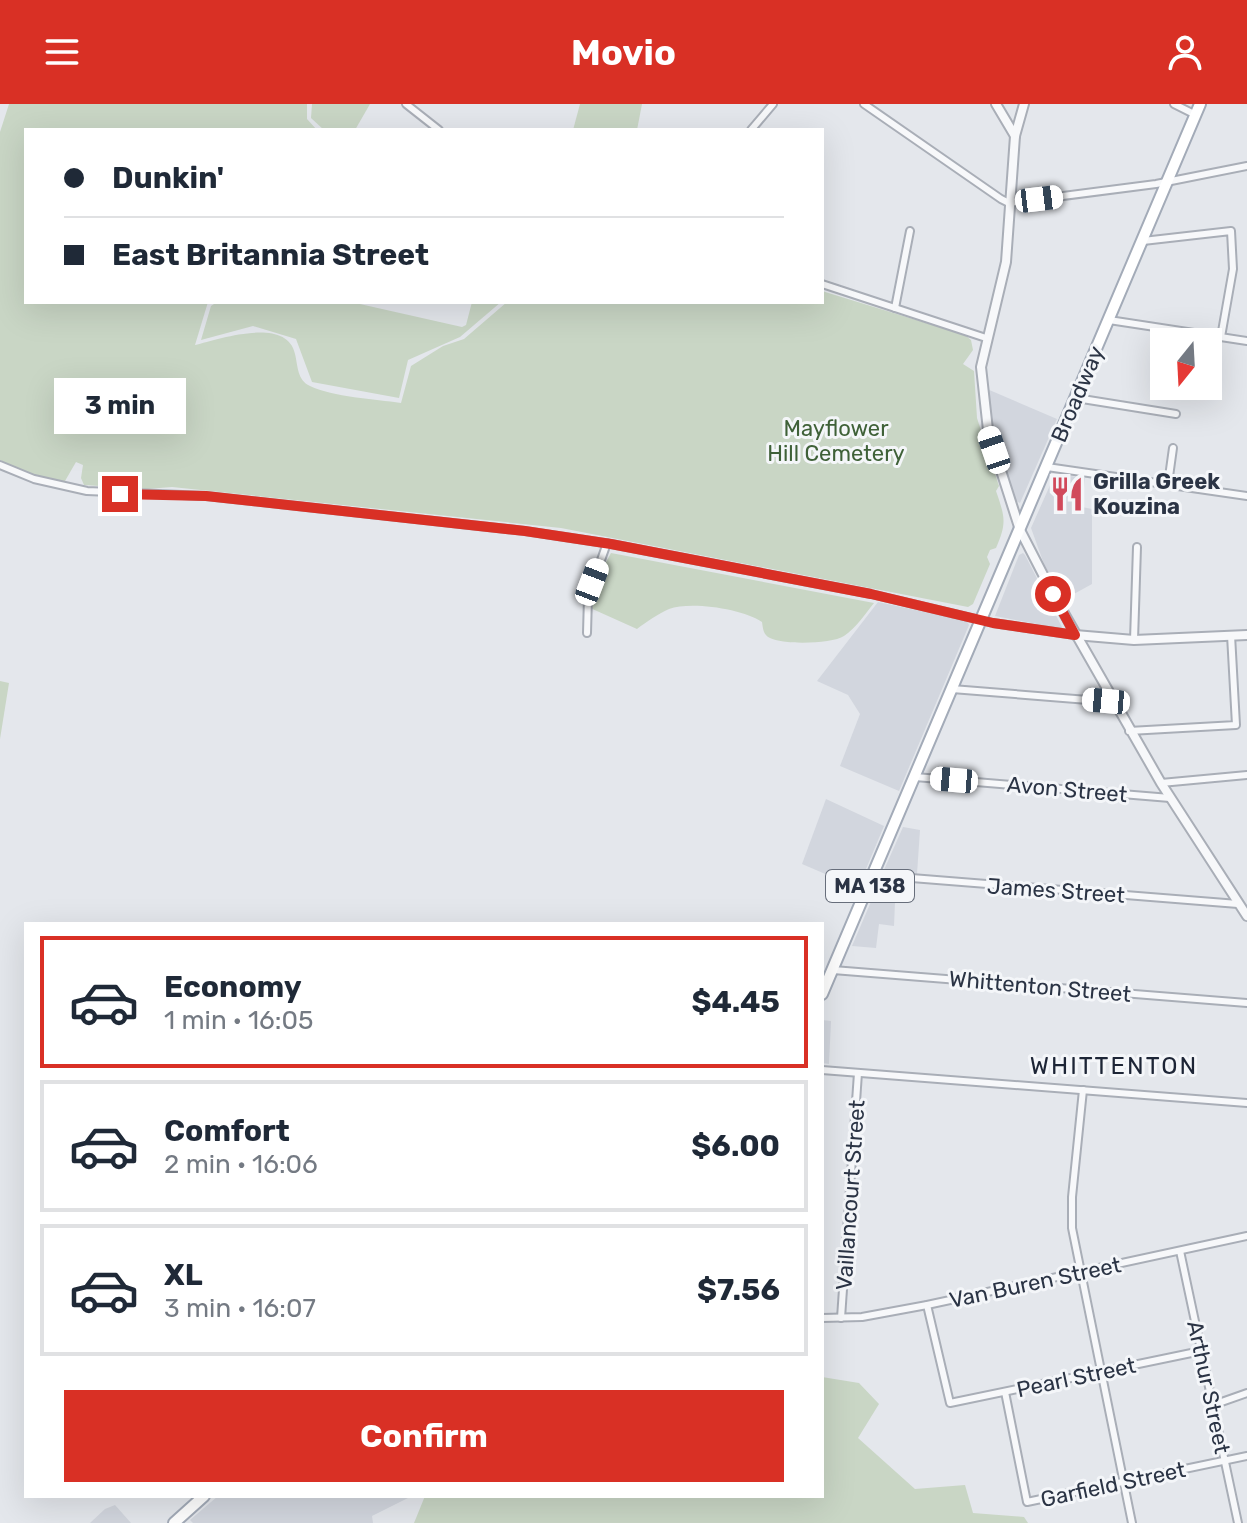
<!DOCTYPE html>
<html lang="en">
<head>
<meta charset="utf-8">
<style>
	:root { --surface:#fff; --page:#f2f2f3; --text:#1f2937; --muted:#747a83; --line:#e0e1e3; --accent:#d93025 }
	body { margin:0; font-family:Rubik,sans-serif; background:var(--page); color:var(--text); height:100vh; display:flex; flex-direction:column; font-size:30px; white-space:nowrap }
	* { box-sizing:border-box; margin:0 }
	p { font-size:26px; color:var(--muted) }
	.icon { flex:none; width:44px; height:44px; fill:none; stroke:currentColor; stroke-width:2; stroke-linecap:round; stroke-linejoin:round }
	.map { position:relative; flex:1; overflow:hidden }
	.side { position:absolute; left:24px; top:818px; width:800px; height:576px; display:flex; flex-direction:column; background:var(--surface); border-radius:0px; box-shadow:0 8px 32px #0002 }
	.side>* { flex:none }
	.hud { position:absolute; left:24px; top:24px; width:800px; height:176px; border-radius:0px; box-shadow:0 8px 32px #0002; display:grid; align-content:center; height:176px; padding:0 40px; background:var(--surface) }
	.needle { width:52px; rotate:198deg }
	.fabs { position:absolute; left:1150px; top:224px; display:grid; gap:16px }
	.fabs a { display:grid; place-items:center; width:72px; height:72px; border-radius:0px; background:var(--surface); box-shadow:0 8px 32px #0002; font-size:40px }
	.end { position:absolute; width:36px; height:36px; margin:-18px; border:10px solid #d93025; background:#fff; box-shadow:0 0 0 4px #fff }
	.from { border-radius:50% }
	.bubble { position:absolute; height:56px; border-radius:0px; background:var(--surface); box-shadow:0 8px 32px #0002; font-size:26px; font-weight:700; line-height:56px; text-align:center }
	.car { position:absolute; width:24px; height:48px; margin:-24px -12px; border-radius:10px; box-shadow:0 0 6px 2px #0007; background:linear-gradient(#fff 24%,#345 0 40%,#fff 0 76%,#345 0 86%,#fff 0) }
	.hud b { display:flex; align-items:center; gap:28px; height:76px; font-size:30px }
	.hud b+b { border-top:2px solid var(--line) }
	.hud i { width:20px; height:20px; background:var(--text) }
	ul { padding:14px 0 0; list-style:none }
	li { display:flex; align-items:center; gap:24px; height:132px; margin:0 16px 12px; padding:0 24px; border:4px solid var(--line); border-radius:0px }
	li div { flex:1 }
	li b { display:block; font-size:30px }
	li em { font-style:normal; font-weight:700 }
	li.on { border-color:var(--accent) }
	li>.icon { width:72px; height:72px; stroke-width:1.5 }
	.primary-button { display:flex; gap:16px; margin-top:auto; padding:16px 40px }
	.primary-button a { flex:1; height:92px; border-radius:0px; background:var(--accent); color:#fff; font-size:32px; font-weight:700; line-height:92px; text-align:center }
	header { display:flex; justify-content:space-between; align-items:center; height:104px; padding:0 40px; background:var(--accent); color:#fff; font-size:36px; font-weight:700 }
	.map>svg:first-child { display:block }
	.built { fill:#d2d6de }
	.green { fill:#c9d6c5 }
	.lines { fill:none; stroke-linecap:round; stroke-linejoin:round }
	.minor-casing { stroke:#a9aeb7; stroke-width:10 }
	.tertiary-casing { stroke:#a9aeb7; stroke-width:12 }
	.primary-casing { stroke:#a3abb8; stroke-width:14 }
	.minor { stroke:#f7f8fa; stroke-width:6 }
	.tertiary { stroke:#f7f8fa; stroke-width:8 }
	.primary { stroke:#fff; stroke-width:10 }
	.route { stroke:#d93025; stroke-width:10 }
	.labels { text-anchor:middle; stroke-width:6; stroke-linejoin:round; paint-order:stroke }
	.shield { fill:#f4f6f9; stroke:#676e7b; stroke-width:2 }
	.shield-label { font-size:20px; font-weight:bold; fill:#2b3445 }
	.street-label { font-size:22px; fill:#2b3445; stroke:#f4f6f9 }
	.park-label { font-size:22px; fill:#3f6138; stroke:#f4f6f9 }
	.poi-label { font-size:22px; font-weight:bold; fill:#2b3445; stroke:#f4f6f9; text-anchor:start }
	.neighbourhood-label { font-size:24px; letter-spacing:2px; fill:#1d2536; stroke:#f4f6f9 }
</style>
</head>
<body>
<header><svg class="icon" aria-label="menu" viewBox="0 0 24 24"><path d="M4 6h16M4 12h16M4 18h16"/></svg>Movio<svg class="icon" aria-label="person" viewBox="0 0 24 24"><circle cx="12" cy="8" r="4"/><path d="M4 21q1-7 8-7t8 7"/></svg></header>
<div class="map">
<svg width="1247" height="1419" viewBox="0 0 1247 1419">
	<rect width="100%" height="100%" fill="#e4e7ec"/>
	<g class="built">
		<polygon points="987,285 1057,315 1020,399 1016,397 992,319"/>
		<polygon points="1055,370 1085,374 1082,403 1092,405 1092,480 1063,496 1044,460 1031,424"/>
		<polygon points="1023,449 1025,451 1063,525 995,512 1019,451"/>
		<polygon points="878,498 967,517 969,521 899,687 840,662 860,610 848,591 817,577"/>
		<polygon points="826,695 884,722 858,784 802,760"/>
		<polygon points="903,723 920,726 917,770 884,766"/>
		<polygon points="873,793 895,798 894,822 879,820 876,844 852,842"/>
		<polygon points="822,916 831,917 829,960 822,959"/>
		<polygon points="218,1392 412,1392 372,1412 373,1419 193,1419 190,1416"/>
		<polygon points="115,1401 131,1419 90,1419 105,1405"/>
	</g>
	<g class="green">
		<path d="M9,0h298v15l10,11h-291v172h182l-13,43c24,-6 92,-29 100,9 3,12 2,26 15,32 23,11 65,13 91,17l10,-37 32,-20 21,-7 43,-37h315v-11l143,44 6,5 2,10 -10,14 11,7 3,47 22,68 -3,5c9,26 11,32 0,57l-6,2 -3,7 3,7 -17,40 -5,3 -407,-79 -389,-41 -25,2 -63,-4 -3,-7 2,-13 -7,-3 -11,19 -4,1 -31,-7 -30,-15v-328z"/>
		<polygon points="312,0 370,0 355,26 324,26 311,14"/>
		<polygon points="580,0 642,0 637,26 573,26"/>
		<polygon points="217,198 351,198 462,223 466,221 472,198 501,198 460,233 408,256 399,294 312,278 296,235 253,222 201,236 211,202"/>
		<path d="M611,449l263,50c-9,11 -18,25 -30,33 -12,8 -61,9 -74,2 -7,-3 -7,-10 -8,-16 -19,-13 -71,-21 -93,-13 -11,5 -23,13 -32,20l-49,-22 4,-19z"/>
		<polygon points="0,577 9,579 0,635"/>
		<polygon points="822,1273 859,1279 879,1300 858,1334 915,1385 965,1381 973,1409 1024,1413 1028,1419 414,1419 425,1392 822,1392"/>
	</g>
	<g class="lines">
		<g class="minor-casing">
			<g id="minor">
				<polyline points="406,0 439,26"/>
				<polyline points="864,0 1001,95 1009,99 1156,80 1247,62"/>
				<polyline points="1174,0 1196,11"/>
				<polyline points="751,26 773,0"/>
				<polyline points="1143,137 1231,127 1233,165 1221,233"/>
				<polyline points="822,180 986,234"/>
				<polyline points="895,204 910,127"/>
				<polyline points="1109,216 1247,237"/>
				<polyline points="1076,294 1176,310"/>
				<polyline points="0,361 34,375 87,387 206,392 525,427 611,440 871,490 993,519 1075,531"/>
				<polyline points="1047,363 1247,392"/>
				<polyline points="1168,380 1173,344"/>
				<polyline points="587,529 588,493 607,439"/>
				<polyline points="1134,536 1137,443"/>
				<polyline points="952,585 1113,598"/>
				<polyline points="1129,627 1236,621 1231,531"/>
				<polyline points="915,673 1170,694"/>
				<polyline points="1161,679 1247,671"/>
				<polyline points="874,771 1238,800"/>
				<polyline points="833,866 1247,899"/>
				<polyline points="822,966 1247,999"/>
				<polyline points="1083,986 1072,1093 1072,1124 1132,1419"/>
				<polyline points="1180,1147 1238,1419"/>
				<polyline points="927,1201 950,1299 1201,1247"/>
				<polyline points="822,1214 862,1213 927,1201 1247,1132"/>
				<polyline points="841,1214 858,969"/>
				<polyline points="1005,1288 1027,1398 1247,1352"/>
				<polyline points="1213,1301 1247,1289"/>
			</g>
		</g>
		<g class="tertiary-casing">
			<g id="tertiary">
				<polyline points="996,0 1015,32"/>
				<polyline points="1024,0 1015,32 1006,158 981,263 988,326 1020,426 1053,490 1161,679 1247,812"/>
				<polyline points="1075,531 1134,536 1247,531"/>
			</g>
		</g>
		<g class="primary-casing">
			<g id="primary">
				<polyline points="822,890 1200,0"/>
				<polyline points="174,1419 204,1392"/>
			</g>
		</g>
		<use href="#minor" class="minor"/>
		<use href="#tertiary" class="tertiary"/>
		<use href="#primary" class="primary"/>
	</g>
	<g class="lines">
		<polyline class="route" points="120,390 206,392 525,427 611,440 871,490 993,519 1075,531 1053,490"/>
	</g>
	<defs>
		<g id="restaurant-bare" transform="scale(2.76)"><path d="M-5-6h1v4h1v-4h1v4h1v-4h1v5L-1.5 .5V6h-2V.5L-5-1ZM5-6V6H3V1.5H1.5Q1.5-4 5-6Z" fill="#d1495b" stroke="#f4f6f9" stroke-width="2.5" paint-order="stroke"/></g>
	</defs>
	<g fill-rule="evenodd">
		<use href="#restaurant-bare" x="1067" y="390"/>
	</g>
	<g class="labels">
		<rect class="shield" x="826" y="766" width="88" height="32" rx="6"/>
		<g class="shield-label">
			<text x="870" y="789">MA 138</text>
		</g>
		<g class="street-label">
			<text transform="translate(1077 290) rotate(-67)" y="8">Broadway</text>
			<text transform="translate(1067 685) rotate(5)" y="8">Avon Street</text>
			<text transform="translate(1056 786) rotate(4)" y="8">James Street</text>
			<text transform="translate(1040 882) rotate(5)" y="8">Whittenton Street</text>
			<text transform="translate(850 1091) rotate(-86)" y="8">Vaillancourt Street</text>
			<text transform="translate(1035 1178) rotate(-12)" y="8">Van Buren Street</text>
			<text transform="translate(1076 1273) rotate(-12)" y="8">Pearl Street</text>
			<text transform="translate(1209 1283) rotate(78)" y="8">Arthur Street</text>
			<text transform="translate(1113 1380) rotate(-12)" y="8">Garfield Street</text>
		</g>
		<g class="park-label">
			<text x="836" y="332">Mayflower<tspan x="836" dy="25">Hill Cemetery</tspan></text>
		</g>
		<g class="poi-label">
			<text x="1093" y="385">Grilla Greek<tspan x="1093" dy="25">Kouzina</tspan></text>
		</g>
		<g class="neighbourhood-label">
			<text x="1114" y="970">WHITTENTON</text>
		</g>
	</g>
</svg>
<div class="fabs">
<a><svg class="needle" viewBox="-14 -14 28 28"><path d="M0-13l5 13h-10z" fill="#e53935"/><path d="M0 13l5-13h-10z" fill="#747a83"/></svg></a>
</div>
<i class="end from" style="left:1053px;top:490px"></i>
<i class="end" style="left:120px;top:390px"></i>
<div class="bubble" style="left:54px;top:274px;width:132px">3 min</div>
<i class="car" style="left:1039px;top:95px;rotate:83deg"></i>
<i class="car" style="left:994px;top:346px;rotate:341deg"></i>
<i class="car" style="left:592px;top:478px;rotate:21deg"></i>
<i class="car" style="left:1106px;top:597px;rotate:275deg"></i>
<i class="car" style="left:954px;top:676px;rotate:275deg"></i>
<div class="hud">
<b><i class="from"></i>Dunkin'</b>
<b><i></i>East Britannia Street</b>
</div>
<section class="side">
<ul>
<li class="on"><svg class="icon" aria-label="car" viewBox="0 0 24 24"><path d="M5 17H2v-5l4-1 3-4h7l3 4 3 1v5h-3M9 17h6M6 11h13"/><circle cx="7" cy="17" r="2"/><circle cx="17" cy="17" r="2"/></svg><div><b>Economy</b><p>1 min · 16:05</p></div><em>$4.45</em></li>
<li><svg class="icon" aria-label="car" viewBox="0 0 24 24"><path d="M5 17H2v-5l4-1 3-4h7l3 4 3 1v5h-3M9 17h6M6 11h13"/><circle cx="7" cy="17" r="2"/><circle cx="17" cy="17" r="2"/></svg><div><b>Comfort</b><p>2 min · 16:06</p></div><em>$6.00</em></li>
<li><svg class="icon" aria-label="car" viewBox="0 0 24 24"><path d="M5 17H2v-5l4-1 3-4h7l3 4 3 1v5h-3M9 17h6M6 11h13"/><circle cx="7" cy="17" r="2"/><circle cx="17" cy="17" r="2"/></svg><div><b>XL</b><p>3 min · 16:07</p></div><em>$7.56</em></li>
</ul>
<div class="primary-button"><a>Confirm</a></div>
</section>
</div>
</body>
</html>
